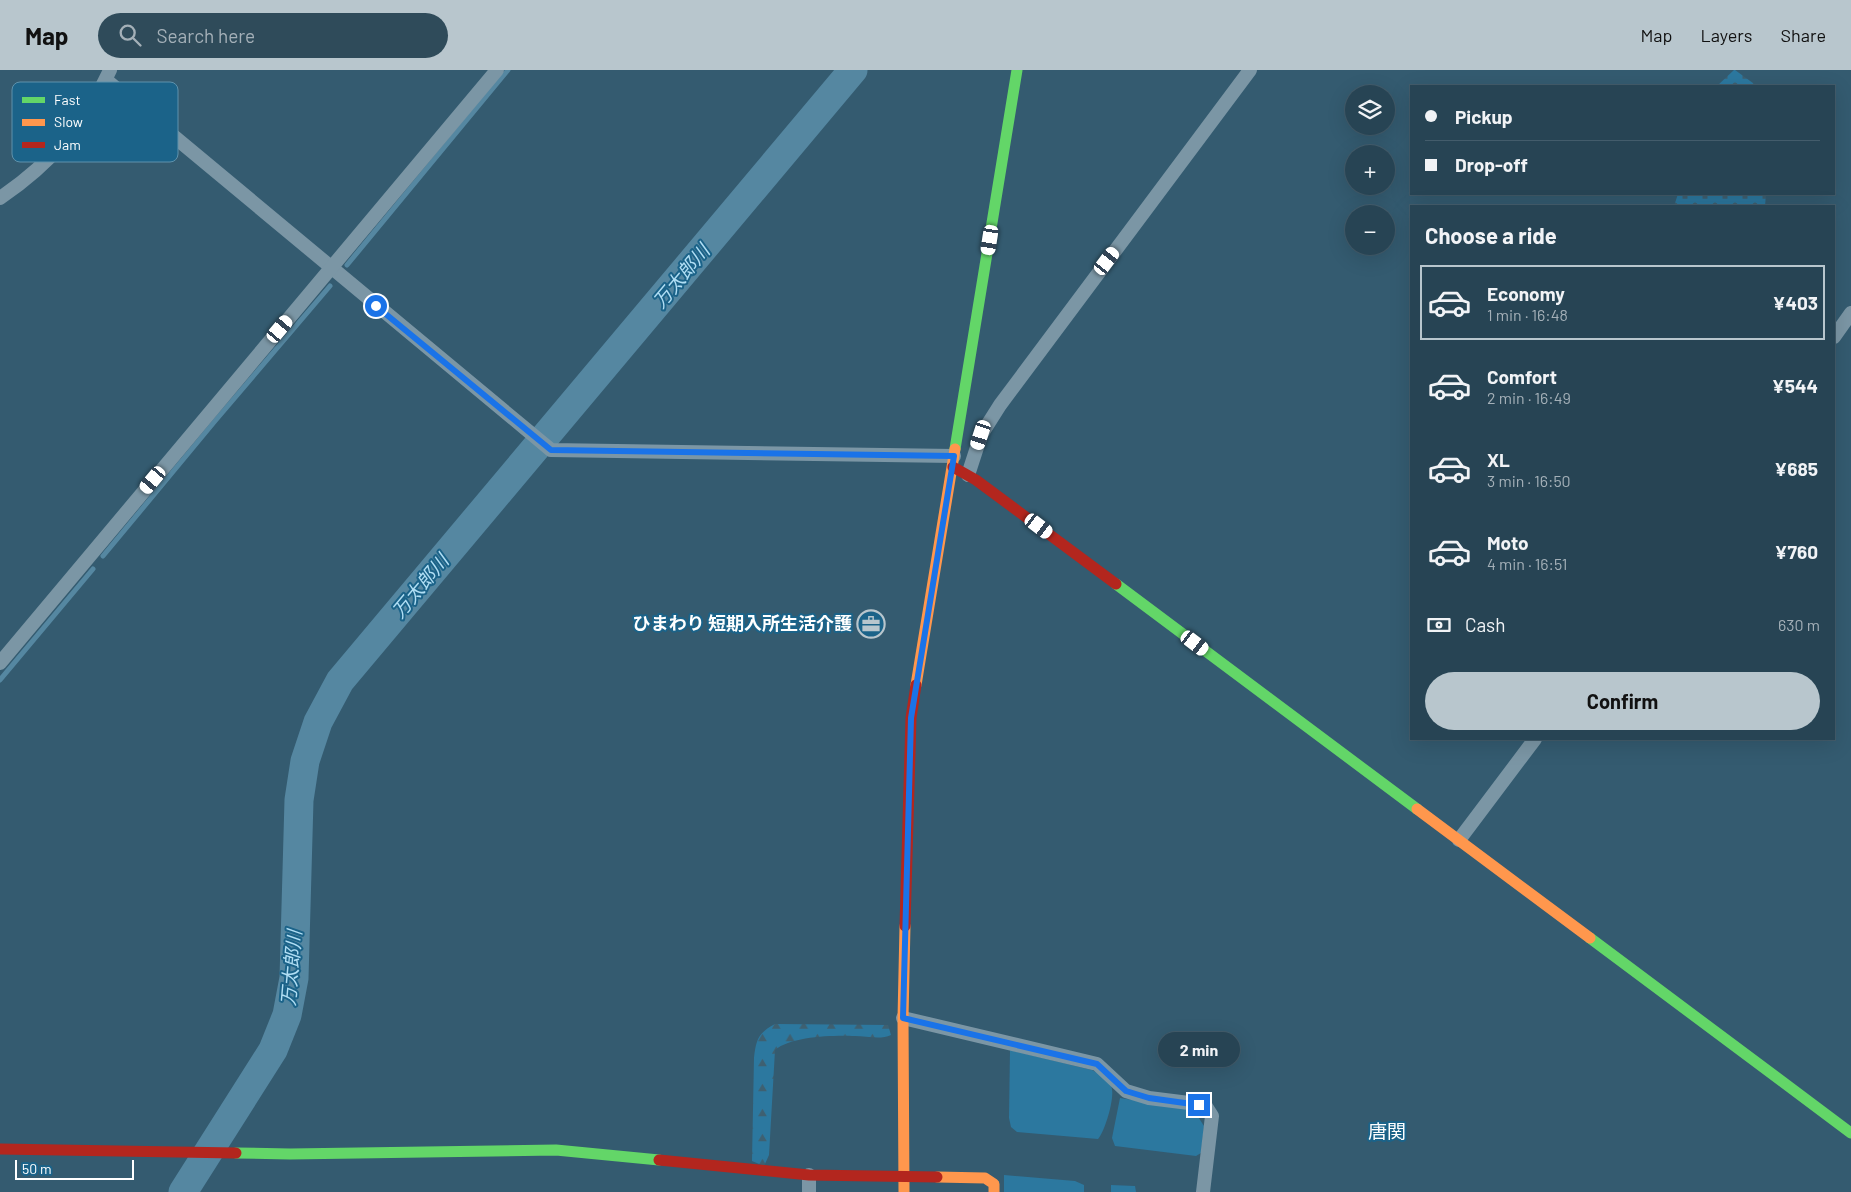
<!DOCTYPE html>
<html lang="en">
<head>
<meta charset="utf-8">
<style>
	:root { --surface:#274454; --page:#2f4b5a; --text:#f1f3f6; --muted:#a4b0b8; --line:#435c6b; --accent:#b8c6cd }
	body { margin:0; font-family:Barlow,"Noto Sans JP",sans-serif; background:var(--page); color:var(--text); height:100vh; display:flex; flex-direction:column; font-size:19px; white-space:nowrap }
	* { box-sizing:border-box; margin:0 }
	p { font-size:16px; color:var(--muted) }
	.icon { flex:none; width:28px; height:28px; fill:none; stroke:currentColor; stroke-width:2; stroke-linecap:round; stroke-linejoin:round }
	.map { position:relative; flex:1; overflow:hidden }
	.panel { position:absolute; left:1410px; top:135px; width:425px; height:535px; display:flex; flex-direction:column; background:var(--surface); border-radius:0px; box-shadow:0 5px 20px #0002,0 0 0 1px var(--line) }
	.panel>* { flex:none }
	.guide { position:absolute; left:1410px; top:15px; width:425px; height:110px; border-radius:0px; box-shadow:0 5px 20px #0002,0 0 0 1px var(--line); display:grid; align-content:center; height:110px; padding:0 15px; background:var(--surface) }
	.buttons { position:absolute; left:1345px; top:15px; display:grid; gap:10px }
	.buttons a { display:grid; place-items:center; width:50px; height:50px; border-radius:50%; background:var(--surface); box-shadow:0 5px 20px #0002,0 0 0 1px var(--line); font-size:25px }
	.scale { position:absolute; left:15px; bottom:12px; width:119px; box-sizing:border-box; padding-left:5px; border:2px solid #fff; border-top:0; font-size:14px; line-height:18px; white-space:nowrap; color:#fff; -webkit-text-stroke:4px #1b6389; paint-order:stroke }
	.end { position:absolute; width:22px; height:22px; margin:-11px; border:6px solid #1a73e8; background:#fff; box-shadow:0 0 0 2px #fff }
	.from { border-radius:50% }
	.bubble { position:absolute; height:35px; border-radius:18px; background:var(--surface); box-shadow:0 5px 20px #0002,0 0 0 1px var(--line); font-size:16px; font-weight:700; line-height:35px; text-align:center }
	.car { position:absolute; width:15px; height:30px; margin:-15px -8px; border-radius:6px; box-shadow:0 0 4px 1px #0007; background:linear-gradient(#fff 24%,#345 0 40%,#fff 0 76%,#345 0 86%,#fff 0) }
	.guide b { display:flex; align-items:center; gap:18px; height:48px; font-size:19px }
	.guide b+b { border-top:1px solid var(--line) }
	.guide i { width:12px; height:12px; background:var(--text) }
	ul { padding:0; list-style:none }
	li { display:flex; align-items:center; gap:15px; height:75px; margin:0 10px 8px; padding:0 5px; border:2px solid transparent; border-radius:0px }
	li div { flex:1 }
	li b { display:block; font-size:19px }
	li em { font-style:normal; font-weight:700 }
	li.current { border-color:var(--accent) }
	li>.icon { width:45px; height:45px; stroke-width:1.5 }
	h2 { padding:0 15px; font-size:22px; line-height:60px }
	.pay { display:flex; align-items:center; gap:12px; height:55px; padding:0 15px; font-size:19px }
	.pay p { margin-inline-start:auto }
	.action { display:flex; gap:10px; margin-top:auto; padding:10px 15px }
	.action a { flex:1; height:58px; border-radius:30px; background:var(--accent); color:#111; font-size:20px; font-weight:700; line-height:58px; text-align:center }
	header { display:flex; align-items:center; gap:30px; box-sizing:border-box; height:70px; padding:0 25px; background:var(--accent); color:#111 }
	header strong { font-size:24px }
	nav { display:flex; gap:28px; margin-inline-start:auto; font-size:18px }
	.search { width:350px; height:45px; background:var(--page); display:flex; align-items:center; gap:12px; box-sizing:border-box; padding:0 18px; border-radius:28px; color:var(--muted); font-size:19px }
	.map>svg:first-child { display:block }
	.grass { fill:#2c789f }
	.forest { fill:url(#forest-firs) }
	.cemetery { fill:url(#cemetery-stones) }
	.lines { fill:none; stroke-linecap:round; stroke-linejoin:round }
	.stream { stroke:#5587a1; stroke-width:5 }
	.river { stroke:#5587a1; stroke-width:29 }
	.street { stroke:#7b96a5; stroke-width:14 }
	.fast { stroke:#63d668; stroke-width:11 }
	.slow { stroke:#ff974d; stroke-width:11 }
	.jam { stroke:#b3261e; stroke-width:11 }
	.route { stroke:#1a73e8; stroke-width:6 }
	.labels { text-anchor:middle; stroke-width:4; stroke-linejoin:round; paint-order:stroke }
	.poi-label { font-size:18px; font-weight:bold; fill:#fff; stroke:#1b6389; text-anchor:end }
	.water-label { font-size:19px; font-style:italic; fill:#b0def4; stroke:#1b6389 }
	.neighbourhood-label { font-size:19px; fill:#fff; stroke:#1b6389 }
	.key { fill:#1b6389; stroke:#5f92ac; stroke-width:1 }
	.key-label { font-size:14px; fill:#fff }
</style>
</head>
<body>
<header>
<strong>Map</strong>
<div class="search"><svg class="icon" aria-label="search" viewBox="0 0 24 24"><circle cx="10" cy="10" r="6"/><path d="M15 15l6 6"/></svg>Search here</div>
<nav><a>Map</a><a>Layers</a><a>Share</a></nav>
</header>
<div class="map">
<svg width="1851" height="1122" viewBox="0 0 1851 1122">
	<defs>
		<pattern id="forest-firs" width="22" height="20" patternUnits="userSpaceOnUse" patternTransform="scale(1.25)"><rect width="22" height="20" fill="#2c789f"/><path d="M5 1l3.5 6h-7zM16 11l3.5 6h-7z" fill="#3e6071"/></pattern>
		<pattern id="cemetery-stones" width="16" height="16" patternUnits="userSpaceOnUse" patternTransform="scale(1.25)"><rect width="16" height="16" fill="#2c789f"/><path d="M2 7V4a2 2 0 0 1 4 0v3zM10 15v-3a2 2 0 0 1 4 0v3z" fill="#3e6071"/></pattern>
	</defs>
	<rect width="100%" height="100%" fill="#345b70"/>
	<g class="grass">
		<path d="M1010,980l82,20c7,4 14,8 19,16 5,9 -6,45 -13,53l-81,-7 -6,-5 -2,-9z"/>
		<polygon points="1120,1028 1193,1039 1204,1056 1201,1083 1196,1086 1115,1076 1112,1068"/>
		<polygon points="1004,1105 1075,1111 1084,1115 1084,1122 1004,1122"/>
		<polygon points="1111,1115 1135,1116 1136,1122 1111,1122"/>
	</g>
	<path class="forest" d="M775,954l113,1 3,10c-11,5 -24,1 -36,1 -21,-1 -64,0 -80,14l-6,105 -5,11 -12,-5 2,-103c2,-18 4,-25 21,-34z"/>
	<g class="cemetery">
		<polygon points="1734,0 1735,0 1757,16 1717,16"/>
		<polygon points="1678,124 1766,124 1765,136 1674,136"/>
	</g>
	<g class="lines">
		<g class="stream">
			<polyline points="347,195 508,0"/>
			<polyline points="103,486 215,351 330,216"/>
			<polyline points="0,610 93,499"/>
		</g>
		<polyline class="river" points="183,1122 273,980 287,945 294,908 299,730 305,691 318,652 340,611 853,0"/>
		<g class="street">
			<polyline points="106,10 551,380 954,386"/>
			<path d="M0,128c49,-33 86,-74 110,-128"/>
			<polyline points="1834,267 1851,243"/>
			<polyline points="968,405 981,365 1000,335 1250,0"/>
			<polyline points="0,593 497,0"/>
			<polyline points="1459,770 1535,669"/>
			<polyline points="903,948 1097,994 1126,1021 1149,1028 1205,1035 1212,1046 1203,1122"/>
			<polyline points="809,1122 809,1105"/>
		</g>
		<g class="fast">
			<polyline points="955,379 1017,0"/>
			<polyline points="1116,514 1417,739"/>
			<polyline points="1590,868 1851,1063"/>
			<polyline points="236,1083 290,1084 556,1080 659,1090"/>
		</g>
		<g class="slow">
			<polyline points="916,615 955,379"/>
			<polyline points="1417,739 1590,868"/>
			<polyline points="937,1107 985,1108 994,1114 994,1122"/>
			<polyline points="904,1122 903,948 905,856"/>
		</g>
		<g class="jam">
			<polyline points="953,397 976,410 1116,514"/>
			<polyline points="905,856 911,648 916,615"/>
			<polyline points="0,1079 236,1083"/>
			<polyline points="659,1090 809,1105 937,1107"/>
		</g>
	</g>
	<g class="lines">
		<polyline class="route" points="376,236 551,380 954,386 911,648 903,948 1097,994 1126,1021 1149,1028 1199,1035"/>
	</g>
	<defs>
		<g id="office-ring" transform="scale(1.4375)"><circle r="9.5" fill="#1b6389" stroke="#b8c6cd" stroke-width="1.5"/><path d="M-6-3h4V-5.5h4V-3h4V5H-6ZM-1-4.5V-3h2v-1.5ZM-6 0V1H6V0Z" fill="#b8c6cd"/></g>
	</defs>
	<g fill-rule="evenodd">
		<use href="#office-ring" x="871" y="554"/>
	</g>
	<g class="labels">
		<g class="poi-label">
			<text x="852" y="560">ひまわり 短期入所生活介護</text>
		</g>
		<g class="water-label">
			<text transform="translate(681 206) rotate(-50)" y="7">万太郎川</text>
			<text transform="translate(420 516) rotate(-50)" y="7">万太郎川</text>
			<text transform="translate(291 898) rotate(-85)" y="7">万太郎川</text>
		</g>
		<g class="neighbourhood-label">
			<text x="1387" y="1068">唐関</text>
		</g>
	</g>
	<rect x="12" y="12" width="166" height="80" rx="8" class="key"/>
	<rect x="22" y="27" width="23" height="6" fill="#63d668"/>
	<rect x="22" y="49" width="23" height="7" fill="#ff974d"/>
	<rect x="22" y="72" width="23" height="6" fill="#b3261e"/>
	<g class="key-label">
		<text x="54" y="35">Fast</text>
		<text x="54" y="57">Slow</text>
		<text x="54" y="80">Jam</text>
	</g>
</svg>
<div class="buttons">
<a><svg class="icon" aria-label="layers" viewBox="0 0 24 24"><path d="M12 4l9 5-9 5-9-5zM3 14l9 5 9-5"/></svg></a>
<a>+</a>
<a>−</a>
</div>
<div class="scale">50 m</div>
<i class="end from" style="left:376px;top:236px"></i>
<i class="end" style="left:1199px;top:1035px"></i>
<div class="bubble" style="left:1158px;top:962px;width:82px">2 min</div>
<i class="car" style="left:990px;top:170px;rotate:189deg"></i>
<i class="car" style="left:1107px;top:191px;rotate:37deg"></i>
<i class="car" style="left:280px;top:259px;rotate:40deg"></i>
<i class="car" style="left:981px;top:365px;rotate:198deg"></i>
<i class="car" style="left:153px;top:410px;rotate:220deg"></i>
<i class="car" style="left:1039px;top:456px;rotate:127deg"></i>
<i class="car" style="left:1195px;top:573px;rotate:127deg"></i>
<div class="guide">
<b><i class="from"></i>Pickup</b>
<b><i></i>Drop-off</b>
</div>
<section class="panel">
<h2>Choose a ride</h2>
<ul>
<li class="current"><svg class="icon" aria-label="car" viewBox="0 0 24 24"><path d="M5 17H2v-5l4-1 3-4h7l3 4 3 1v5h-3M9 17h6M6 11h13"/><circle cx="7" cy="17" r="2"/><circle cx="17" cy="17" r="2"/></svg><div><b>Economy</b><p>1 min · 16:48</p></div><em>¥403</em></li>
<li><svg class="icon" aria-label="car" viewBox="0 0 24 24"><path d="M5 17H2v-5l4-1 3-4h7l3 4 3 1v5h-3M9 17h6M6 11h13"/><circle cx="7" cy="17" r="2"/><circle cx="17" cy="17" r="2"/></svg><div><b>Comfort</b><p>2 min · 16:49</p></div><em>¥544</em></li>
<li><svg class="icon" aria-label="car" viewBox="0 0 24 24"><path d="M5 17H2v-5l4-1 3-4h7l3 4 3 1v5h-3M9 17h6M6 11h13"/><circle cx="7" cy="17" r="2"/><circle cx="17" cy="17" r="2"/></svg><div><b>XL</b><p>3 min · 16:50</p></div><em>¥685</em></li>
<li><svg class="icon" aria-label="car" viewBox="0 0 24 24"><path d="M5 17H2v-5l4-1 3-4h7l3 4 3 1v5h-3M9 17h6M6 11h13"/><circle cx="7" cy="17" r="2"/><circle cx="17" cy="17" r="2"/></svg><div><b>Moto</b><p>4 min · 16:51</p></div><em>¥760</em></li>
</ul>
<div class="pay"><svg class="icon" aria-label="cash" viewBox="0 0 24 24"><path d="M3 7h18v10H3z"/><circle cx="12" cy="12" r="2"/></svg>Cash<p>630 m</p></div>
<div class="action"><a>Confirm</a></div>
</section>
</div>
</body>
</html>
